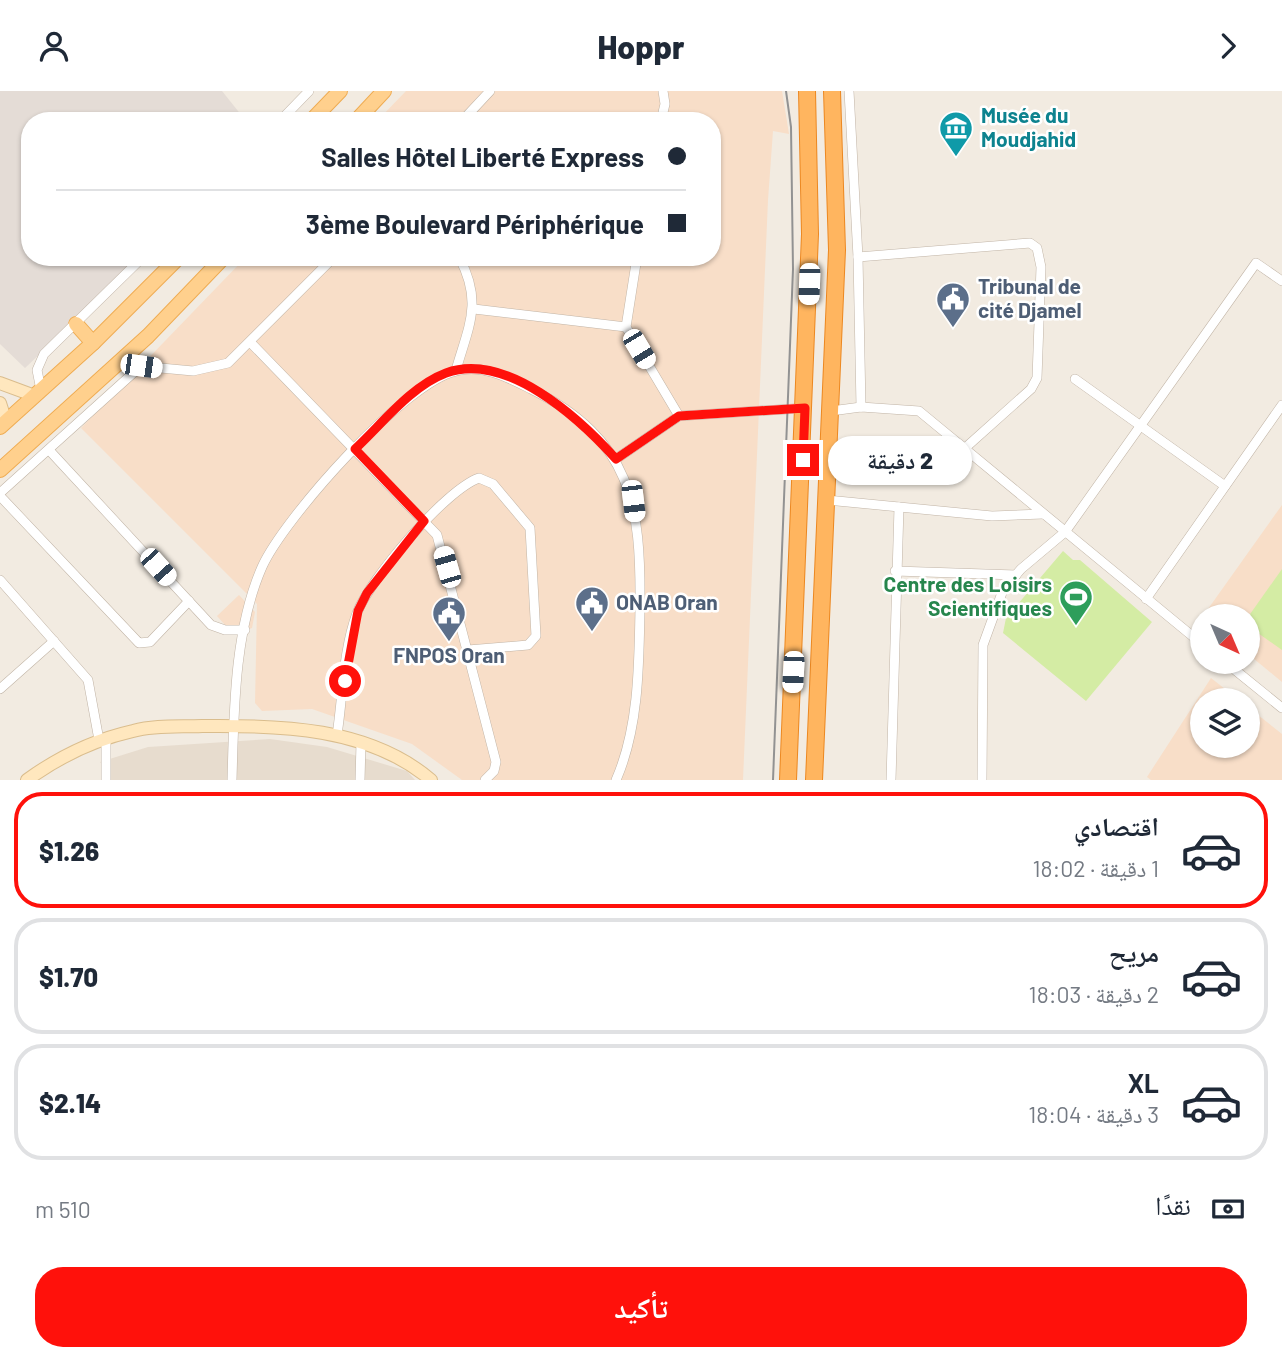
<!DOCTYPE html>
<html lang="ar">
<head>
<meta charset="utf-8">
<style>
	:root { --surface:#fff; --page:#f6f6f7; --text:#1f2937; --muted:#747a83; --line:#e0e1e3; --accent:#ff110b }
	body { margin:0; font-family:Barlow,"Noto Naskh Arabic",sans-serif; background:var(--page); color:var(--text); direction:rtl; height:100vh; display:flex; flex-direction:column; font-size:26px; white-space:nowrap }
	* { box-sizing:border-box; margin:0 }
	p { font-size:23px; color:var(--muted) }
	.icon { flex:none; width:38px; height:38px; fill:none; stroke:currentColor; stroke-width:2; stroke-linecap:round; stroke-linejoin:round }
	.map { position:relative; height:689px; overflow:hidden; direction:ltr }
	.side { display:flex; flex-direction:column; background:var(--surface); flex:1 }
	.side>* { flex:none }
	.banner { position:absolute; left:21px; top:21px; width:700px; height:154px; border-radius:28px; box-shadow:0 2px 5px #0004; direction:rtl; display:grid; align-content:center; height:154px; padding:0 35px; background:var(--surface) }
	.needle { width:46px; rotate:136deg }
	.controls { position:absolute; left:1190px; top:513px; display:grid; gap:14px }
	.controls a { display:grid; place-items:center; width:70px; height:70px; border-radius:50%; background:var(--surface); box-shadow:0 2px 5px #0004; font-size:35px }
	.end { position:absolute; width:32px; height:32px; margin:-16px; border:9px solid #ff110b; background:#fff; box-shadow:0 0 0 4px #fff }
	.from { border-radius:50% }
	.bubble { position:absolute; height:49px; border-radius:24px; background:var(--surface); box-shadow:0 2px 5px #0004; font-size:23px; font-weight:800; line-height:49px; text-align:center; direction:rtl }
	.car { position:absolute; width:21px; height:42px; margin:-21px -10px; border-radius:9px; box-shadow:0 0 5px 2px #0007; background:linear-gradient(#fff 24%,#345 0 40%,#fff 0 76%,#345 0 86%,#fff 0) }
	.banner b { display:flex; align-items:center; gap:24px; height:66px; font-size:26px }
	.banner b+b { border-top:2px solid var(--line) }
	.banner i { width:18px; height:18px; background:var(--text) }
	ul { padding:12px 0 0; list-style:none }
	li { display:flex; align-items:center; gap:21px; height:116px; margin:0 14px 10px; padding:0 21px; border:4px solid var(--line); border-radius:28px }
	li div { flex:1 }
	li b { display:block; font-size:26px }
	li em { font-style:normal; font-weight:800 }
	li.on { border-color:var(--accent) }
	li>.icon { width:63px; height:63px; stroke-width:1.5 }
	.pay { display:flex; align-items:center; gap:18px; height:77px; padding:0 35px; font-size:26px }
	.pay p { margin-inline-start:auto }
	.cta { display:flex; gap:14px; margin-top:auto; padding:14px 35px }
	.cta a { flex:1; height:80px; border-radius:28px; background:var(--accent); color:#fff; font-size:28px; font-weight:800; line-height:80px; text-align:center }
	header { display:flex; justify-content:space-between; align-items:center; height:91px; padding:0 35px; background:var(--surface); font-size:32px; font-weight:800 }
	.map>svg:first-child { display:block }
	.residential { fill:#e7dcce }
	.commercial { fill:#f8dec8 }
	.industrial { fill:#e4dcd6 }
	.garden { fill:#d4eca4 }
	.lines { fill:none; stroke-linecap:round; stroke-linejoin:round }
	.street-casing { stroke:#c1b4a6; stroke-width:10 }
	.secondary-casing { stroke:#dabd8d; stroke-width:14 }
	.primary-casing { stroke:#efac52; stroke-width:16 }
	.highway-casing { stroke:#ec8821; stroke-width:18 }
	.street { stroke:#fff; stroke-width:9 }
	.secondary { stroke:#ffe7be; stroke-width:12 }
	.primary { stroke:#ffd08d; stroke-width:14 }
	.highway { stroke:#ffb55f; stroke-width:16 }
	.tram { stroke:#929292; stroke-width:2 }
	.route { stroke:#ff110b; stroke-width:9 }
	.labels { text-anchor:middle; stroke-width:5; stroke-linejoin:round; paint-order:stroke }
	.culture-label { font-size:21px; font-weight:bold; fill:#0d838f; stroke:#fff; text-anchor:start }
	.service-label { font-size:21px; font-weight:bold; fill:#4e5e75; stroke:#fff; text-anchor:start }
	.leisure-label { font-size:21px; font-weight:bold; fill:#27864d; stroke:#fff; text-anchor:end }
</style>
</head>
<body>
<header><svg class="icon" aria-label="forward" viewBox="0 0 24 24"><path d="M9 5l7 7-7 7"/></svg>Hoppr<svg class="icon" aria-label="person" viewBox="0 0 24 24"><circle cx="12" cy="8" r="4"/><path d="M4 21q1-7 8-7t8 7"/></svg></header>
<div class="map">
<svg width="1282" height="689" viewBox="0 0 1282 689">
	<rect width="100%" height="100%" fill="#f2ebe1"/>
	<polygon class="residential" points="270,648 327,656 407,680 415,689 105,689 105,677 100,671 148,656"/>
	<g class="commercial">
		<polygon points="406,0 782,0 789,43 773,40 768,109 743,689 462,689 412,653 312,618 262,620 255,612 257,513 81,337 246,166 712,166 712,30 377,30"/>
		<polygon points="1282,414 1282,591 1248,563 1248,525 1203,525"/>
		<polygon points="239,504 255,521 252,537 243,540 226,535 217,525"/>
		<polygon points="1211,587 1239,609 1202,609 1202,654 1248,654 1248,616 1282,643 1282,689 1151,689 1147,686"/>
	</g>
	<polygon class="industrial" points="0,0 222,0 246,30 30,30 30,166 141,166 25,277 0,253"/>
	<g class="garden">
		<polygon points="1063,460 1073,469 1080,469 1152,531 1086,610 1003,542 1006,527"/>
		<polygon points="1282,478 1282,559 1248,535 1248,526"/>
	</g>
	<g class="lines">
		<g class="street-casing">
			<g id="street">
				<polyline points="849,0 858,166 861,316"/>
				<polyline points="280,30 309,0"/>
				<polyline points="462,30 490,0"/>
				<polyline points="661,30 665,13 663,0"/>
				<polyline points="637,166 626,236 679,325"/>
				<polyline points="858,166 1030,152 1037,157 1041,176 1037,287 1031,298 964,358"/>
				<polyline points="474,218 626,236"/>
				<polyline points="251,252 437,444 496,671 494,680 485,689"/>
				<polyline points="118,273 193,280 228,272 334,166"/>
				<path d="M456,279c13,-45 27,-68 3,-113"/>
				<polyline points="1075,288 1225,395"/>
				<polyline points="41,299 37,279 44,263 143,166"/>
				<polyline points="831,320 861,316 919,320 1202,553"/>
				<polyline points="49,359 211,534 225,539 245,539"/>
				<polyline points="616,368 679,325 805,317"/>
				<polyline points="0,402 141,275"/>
				<polyline points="0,405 139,552 150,551 189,510"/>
				<polyline points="827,409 992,425 1043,423"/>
				<polyline points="895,480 1016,484"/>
				<polyline points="0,489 88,589 99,649"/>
				<polyline points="1146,508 1282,314"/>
				<polyline points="1224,570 1282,617"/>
				<polyline points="0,598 54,550"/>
				<path d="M337,644c6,-39 6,-85 20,-122 13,-34 88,-123 122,-135l14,6 37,44 6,108 -8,9 -60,5"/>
				<polyline points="106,689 106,647"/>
				<path d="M232,689c2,-69 2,-149 30,-213 22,-49 143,-185 194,-196 27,-7 51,6 75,18 101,51 110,115 109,219 -1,56 -1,120 -24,172"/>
				<polyline points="360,689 361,652"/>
				<polyline points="891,689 899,416"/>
				<polyline points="982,689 983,554 1003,499 1021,478 1065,441 1256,172 1282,190"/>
			</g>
		</g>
		<g class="secondary-casing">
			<g id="secondary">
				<polyline points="0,292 35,305"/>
				<polyline points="0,312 6,331"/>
				<path d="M27,689c33,-24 66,-40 106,-49 23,-6 46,-4 69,-5 77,-1 167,1 229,54"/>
			</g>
		</g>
		<g class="primary-casing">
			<g id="primary">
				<polyline points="311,30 340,0"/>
				<polyline points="356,30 384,0"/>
				<polyline points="76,233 93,252"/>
				<polyline points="0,336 93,252 179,166"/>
				<polyline points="0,379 148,245 224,166"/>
			</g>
		</g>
		<g class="highway-casing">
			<g id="highway">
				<polyline points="788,689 810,143 807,0"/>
				<polyline points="814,689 837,159 832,0"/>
			</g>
		</g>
		<use href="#street" class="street"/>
		<use href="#secondary" class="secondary"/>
		<use href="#primary" class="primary"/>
		<use href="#highway" class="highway"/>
		<polyline class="tram" points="773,689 793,178 791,36 786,0"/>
	</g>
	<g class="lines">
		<path class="route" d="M345,590l13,-70 9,-18 57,-72 -69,-72c27,-25 56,-63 91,-76 60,-22 133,45 170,86l63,-43 126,-8 -2,52"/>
	</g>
	<defs>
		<g id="museum-pin" transform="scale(1.75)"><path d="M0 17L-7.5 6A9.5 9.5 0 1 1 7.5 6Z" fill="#0f9aa8" stroke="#fff"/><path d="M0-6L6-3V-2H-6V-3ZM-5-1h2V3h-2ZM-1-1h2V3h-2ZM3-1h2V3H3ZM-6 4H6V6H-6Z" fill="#fff"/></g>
		<g id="civic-pin" transform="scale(1.75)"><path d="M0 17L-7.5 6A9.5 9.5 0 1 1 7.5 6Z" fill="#5c6f8a" stroke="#fff"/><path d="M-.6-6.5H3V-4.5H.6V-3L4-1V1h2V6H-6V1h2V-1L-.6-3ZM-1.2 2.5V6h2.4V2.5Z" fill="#fff"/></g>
		<g id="stadium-pin" transform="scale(1.75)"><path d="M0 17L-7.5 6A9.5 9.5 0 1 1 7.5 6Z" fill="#2e9e5b" stroke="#fff"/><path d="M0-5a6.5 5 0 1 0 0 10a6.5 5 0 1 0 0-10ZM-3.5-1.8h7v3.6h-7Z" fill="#fff"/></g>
	</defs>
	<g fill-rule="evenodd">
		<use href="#museum-pin" x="956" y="37"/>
		<use href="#civic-pin" x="953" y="208"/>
		<use href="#stadium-pin" x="1076" y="506"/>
		<use href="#civic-pin" x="592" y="512"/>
		<use href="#civic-pin" x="449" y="522"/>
	</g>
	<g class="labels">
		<g class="culture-label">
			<text x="981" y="32">Musée du<tspan x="981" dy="24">Moudjahid</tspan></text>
		</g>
		<g class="service-label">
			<text x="978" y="203">Tribunal de<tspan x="978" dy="24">cité Djamel</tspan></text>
			<text x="616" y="519">ONAB Oran</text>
			<text x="449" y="572" text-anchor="middle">FNPOS Oran</text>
		</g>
		<g class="leisure-label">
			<text x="1052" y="501">Centre des Loisirs<tspan x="1052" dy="24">Scientifiques</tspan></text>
		</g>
	</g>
</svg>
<div class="controls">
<a><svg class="needle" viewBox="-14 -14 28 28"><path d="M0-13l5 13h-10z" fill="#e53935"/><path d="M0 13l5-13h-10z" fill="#747a83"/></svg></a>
<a><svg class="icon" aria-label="layers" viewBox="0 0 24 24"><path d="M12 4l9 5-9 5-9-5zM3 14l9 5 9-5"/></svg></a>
</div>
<i class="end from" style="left:345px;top:590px"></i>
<i class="end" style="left:803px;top:369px"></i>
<div class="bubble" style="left:828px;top:345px;width:144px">2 دقيقة</div>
<i class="car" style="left:809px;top:193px;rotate:182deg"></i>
<i class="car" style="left:639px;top:258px;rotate:149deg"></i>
<i class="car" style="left:141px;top:275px;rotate:98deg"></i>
<i class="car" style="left:633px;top:410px;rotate:173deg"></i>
<i class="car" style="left:158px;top:476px;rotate:138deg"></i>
<i class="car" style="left:447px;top:476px;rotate:344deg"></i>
<i class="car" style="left:793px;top:581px;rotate:183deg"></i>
<div class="banner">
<b><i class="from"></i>Salles Hôtel Liberté Express</b>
<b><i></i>3ème Boulevard Périphérique</b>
</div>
</div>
<section class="side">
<ul>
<li class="on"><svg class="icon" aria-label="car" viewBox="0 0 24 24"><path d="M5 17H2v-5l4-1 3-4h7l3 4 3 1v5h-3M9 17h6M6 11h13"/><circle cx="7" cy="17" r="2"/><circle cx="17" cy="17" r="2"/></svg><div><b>اقتصادي</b><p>1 دقيقة · 18:02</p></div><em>$1.26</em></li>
<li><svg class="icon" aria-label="car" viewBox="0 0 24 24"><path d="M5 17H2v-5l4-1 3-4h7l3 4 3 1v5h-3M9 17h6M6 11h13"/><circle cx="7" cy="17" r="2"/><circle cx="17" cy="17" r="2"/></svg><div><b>مريح</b><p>2 دقيقة · 18:03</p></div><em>$1.70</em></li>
<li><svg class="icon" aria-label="car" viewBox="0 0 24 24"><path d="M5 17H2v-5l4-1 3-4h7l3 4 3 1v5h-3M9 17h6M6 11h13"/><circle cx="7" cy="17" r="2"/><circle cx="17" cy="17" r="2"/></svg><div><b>XL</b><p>3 دقيقة · 18:04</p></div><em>$2.14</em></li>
</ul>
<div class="pay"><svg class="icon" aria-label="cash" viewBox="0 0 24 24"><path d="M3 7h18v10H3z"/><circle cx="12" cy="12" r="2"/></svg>نقدًا<p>510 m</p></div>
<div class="cta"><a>تأكيد</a></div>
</section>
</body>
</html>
